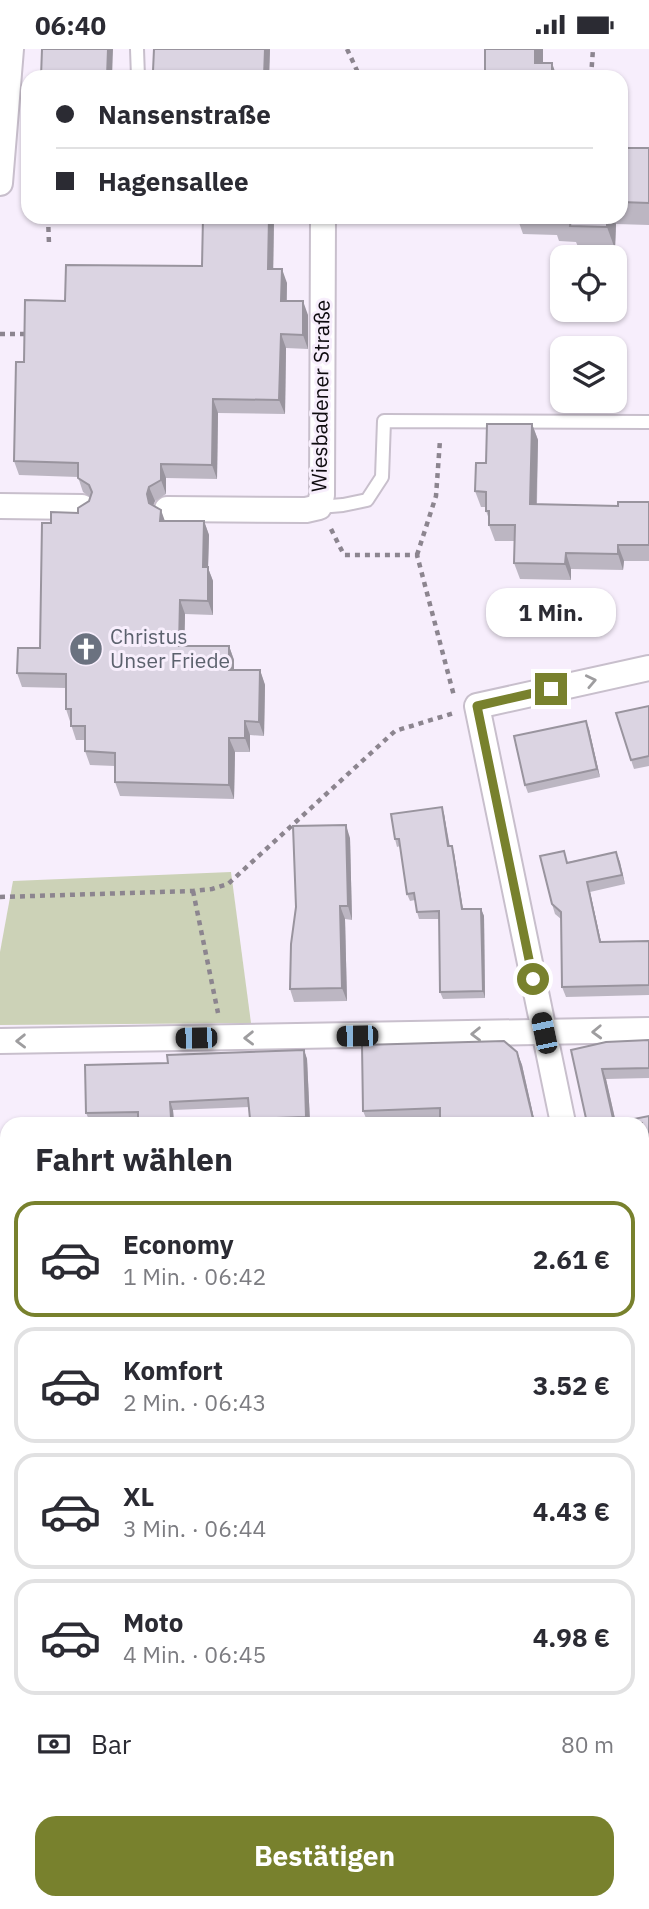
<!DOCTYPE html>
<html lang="de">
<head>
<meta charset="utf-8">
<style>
	:root { --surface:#fff; --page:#f7f7f7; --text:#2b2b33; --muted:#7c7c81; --line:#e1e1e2; --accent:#78812d }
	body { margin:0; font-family:"IBM Plex Sans",sans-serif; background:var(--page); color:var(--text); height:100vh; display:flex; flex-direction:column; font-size:26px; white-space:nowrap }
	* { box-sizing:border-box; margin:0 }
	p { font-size:23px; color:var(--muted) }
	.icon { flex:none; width:38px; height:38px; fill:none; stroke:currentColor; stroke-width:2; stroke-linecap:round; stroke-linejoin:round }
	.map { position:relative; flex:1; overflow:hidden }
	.drawer { position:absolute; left:0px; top:1068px; width:649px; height:793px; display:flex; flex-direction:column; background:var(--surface); border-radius:21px 21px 0 0; box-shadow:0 2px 5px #0004 }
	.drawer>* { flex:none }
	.banner { position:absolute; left:21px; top:21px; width:607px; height:154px; border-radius:21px; box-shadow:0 2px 5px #0004; display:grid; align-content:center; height:154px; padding:0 35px; background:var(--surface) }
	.controls { position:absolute; left:550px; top:196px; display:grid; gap:14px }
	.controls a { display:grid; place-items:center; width:77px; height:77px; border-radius:14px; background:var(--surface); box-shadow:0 2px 5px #0004; font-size:35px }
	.end { position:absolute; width:32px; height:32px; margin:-16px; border:9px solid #78812d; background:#fff; box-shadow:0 0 0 4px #fff }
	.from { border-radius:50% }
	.bubble { position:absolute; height:49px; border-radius:21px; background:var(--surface); box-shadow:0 2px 5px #0004; font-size:23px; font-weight:700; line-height:49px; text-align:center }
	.car { position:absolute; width:21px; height:42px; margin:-21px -10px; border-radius:9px; box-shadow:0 0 5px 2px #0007; background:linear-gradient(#222 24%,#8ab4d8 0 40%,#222 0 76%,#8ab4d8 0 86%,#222 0) }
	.banner b { display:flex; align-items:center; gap:24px; height:66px; font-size:26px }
	.banner b+b { border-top:2px solid var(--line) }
	.banner i { width:18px; height:18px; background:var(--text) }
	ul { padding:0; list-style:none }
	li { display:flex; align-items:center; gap:21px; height:116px; margin:0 14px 10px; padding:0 21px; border:4px solid var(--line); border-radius:21px }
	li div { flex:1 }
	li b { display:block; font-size:26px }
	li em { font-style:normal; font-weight:700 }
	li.on { border-color:var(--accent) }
	li>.icon { width:63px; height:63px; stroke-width:1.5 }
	h2 { padding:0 35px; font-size:32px; line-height:84px }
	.pay { display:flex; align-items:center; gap:18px; height:77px; padding:0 35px; font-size:26px }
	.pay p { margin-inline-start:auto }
	.cta { display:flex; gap:14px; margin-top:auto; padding:14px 35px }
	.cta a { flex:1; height:80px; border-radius:21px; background:var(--accent); color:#fff; font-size:28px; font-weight:700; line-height:80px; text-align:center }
	.status { display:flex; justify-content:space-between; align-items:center; height:49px; padding:0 35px; background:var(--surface); direction:ltr }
	.status svg { height:19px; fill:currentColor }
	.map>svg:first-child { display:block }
	.green { fill:#ccd2b7 }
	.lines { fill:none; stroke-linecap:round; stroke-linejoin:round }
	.service-casing { stroke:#c8bfcc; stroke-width:16 }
	.minor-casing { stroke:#c8bfcc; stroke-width:28 }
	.secondary-casing { stroke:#c8bfcc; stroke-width:37 }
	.path { stroke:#8c858f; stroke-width:4.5; stroke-dasharray:5 5; stroke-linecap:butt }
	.service { stroke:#fff; stroke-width:12 }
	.minor { stroke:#fff; stroke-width:24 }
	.secondary { stroke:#fff; stroke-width:33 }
	.wall { fill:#bcb6c2 }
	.shaded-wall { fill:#99949e }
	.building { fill:#dbd4e2; stroke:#99949e; stroke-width:2 }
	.oneway { stroke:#9e9d9f }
	.route { stroke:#78812d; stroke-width:9 }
	.labels { text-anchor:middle; stroke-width:6; stroke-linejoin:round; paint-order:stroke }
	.street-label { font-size:21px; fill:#0d0a0e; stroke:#f7eefc }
	.worship-label { font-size:21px; fill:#5b616d; stroke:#f7eefc; text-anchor:start }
</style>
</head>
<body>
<div class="status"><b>06:40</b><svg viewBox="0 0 49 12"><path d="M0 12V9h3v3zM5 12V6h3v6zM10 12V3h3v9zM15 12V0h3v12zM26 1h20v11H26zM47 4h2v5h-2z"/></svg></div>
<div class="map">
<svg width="649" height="1860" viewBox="0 0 649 1860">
	<rect width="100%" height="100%" fill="#f7eefc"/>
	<g class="green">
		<polygon points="231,823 251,974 0,976 0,903 13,832"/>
		<polygon points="0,1565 7,1568 7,1630 0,1627"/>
		<polygon points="642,1756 649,1758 649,1854 642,1851"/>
	</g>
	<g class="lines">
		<g class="service-casing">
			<g id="service">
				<polyline points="137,0 138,28"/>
				<polyline points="319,458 343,456 367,451 382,428 384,372 649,373"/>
			</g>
		</g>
		<g class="minor-casing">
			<g id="minor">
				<polyline points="0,134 11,0"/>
				<polyline points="0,457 82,458"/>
				<polyline points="167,460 306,461 319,458 322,446 323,168"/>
				<polyline points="0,992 649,981"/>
				<polyline points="563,1074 477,657 649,619"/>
			</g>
		</g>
		<g class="secondary-casing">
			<g id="secondary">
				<polyline points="0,1515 7,1518"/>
				<polyline points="642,1717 649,1719"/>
			</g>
		</g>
		<g class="path">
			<polyline points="347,0 360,28"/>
			<polyline points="591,28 593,0"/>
			<polyline points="48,168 49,195"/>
			<polyline points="0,285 28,285"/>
			<polyline points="331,480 344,506 417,506 454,647"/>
			<polyline points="417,506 436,447 440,391"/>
			<polyline points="193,842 218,964"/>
			<polyline points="0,848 193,842 212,840 228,835 395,682 454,664"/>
		</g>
		<use href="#service" class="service"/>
		<use href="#minor" class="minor"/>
		<use href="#secondary" class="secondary"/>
	</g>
	<g class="wall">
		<polygon points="270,0 269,28 156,28 153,22"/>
		<polygon points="621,99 649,99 649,176 616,175 615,200 579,200 576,193 559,192 557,186 523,185 517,168 621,168"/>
		<polygon points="203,168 274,168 273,220 287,234 287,252 308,266 308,300 286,299 285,365 218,364 217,430 166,429 166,445 155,452 153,456 165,472 204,472 209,486 208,519 213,532 213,566 185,565 184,597 229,597 234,611 234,621 260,621 265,636 264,687 250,686 250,703 235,703 234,750 120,747 115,733 115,717 90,716 85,702 85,691 76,691 66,660 66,639 22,638 17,624 40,599 51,474 78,464 89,452 90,448 83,443 78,428 19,426 14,412 24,313 65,252 202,217"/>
		<polygon points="532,375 538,391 537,455 618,457 649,453 649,512 624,512 623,521 571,520 571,531 520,530 514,514 515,492 495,492 489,476 489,470 486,462 486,458 481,458 475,442 486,414"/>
		<polygon points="649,657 649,717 634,720 631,711"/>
		<polygon points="589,680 600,728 528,744 525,736"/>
		<polygon points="444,765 449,797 454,804 463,860 481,860 484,867 485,949 443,950 440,943 439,870 419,870 417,863 415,851 410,852 407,845 400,797 397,798 395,790"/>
		<polygon points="350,789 352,871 345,870 347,952 294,953 290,940"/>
		<polygon points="616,803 625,835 590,843 601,893 649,892 649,946 566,948 562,938 561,870 555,865 552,855 568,813"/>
		<polygon points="649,991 649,1029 606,1030 616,1074 649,1067 649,1110 642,1111 642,1074 587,1074 571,1001"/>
		<polygon points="304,1001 307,1010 310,1074 252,1074 249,1058 173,1061 174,1074 140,1074 139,1072 90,1073 86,1064 168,1014"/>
		<polygon points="517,1003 522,1016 535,1074 440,1074 440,1073 368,1074 363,1062"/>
		<polygon points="642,1122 647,1143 649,1143 649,1324 645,1324 642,1316"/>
		<polygon points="0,1140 7,1142 7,1241 0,1239"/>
		<polygon points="0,1285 7,1287 7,1463 0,1460"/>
		<polygon points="642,1552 649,1554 649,1674 642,1672"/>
		<polygon points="0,1672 7,1674 7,1824 0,1821"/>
	</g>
	<g class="shaded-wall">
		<polygon points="108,0 113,0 112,28 107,28"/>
		<polygon points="265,0 270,0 269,28 264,28"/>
		<polygon points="535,0 543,0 543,28 535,14"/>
		<polygon points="552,14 557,28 552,28"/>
		<polygon points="269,168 274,168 273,234 268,220"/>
		<polygon points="607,168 613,168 616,175 615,200 607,178"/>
		<polygon points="282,220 287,234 286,266 281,252"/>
		<polygon points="303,252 308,266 308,300 303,286"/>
		<polygon points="281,285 286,299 285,365 279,351"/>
		<polygon points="213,350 218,364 217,430 212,416"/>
		<polygon points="532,375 538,391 536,471 530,455"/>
		<polygon points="161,415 166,429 166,445 161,431"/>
		<polygon points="149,438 155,452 152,459 154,468 147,445"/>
		<polygon points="161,461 166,475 160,472"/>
		<polygon points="204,472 209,486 208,519 213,532 213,566 208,552 203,518"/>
		<polygon points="618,496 624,512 623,521 618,505"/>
		<polygon points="566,504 571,520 571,531 565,515"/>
		<polygon points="180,551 185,565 184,611 179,597"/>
		<polygon points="229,597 234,611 234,635 229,621"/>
		<polygon points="260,621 265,636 264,687 259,673"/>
		<polygon points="245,672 250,686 250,703 245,689"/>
		<polygon points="586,672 589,680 600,728 597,720"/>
		<polygon points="229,689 235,703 234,750 229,736"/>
		<polygon points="442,758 444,765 451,804 448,797"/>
		<polygon points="346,776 350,789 352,871 348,857"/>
		<polygon points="452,797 454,804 464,868 462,860"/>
		<polygon points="616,803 620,813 625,835 622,826"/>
		<polygon points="587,833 590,843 603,902 600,893"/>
		<polygon points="340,857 345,870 347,952 342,939"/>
		<polygon points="481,860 484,867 485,949 483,942"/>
		<polygon points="304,1001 307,1010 310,1074 306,1068"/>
		<polygon points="517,1003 522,1016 535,1074 534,1074"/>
		<polygon points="602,1020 606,1030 616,1074 614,1074"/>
		<polygon points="170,1053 173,1061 174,1074 171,1069"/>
		<polygon points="642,1122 649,1153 642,1129"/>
		<polygon points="7,1292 7,1318 2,1312"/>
		<polygon points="649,1595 649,1622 645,1610"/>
		<polygon points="305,1853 315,1853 313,1860 303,1860"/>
	</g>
	<g class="building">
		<polygon points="42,0 108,0 107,28 41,28"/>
		<polygon points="154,0 265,0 264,28 206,28 206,23 153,22"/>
		<polygon points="485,0 535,0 535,14 552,14 552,28 485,28"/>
		<polygon points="621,99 649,99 649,154 621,153"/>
		<polygon points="203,168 269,168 268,220 282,220 281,252 303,252 303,286 281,285 279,351 213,350 212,416 161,415 161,431 149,438 147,445 149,454 161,461 160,472 204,472 203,518 208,518 208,552 180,551 179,597 229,597 229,621 260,621 259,673 245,672 245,689 229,689 229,736 115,733 115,704 85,702 85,677 71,677 71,660 66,660 66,625 17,624 18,599 40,599 42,474 51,474 51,463 78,464 78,459 89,452 92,443 89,436 78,429 78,414 14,412 16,313 24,313 25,251 65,252 66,216 202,217"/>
		<polygon points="551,168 607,168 607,178 570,177 571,170 551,170"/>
		<polygon points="487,375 532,375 530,455 618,457 618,453 649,453 649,496 618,496 618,505 566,504 565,515 514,514 515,476 489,476 489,462 486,462 486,443 475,442 476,414 486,414"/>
		<polygon points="649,657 649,707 631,711 616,664"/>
		<polygon points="586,672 597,720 525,736 514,687"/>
		<polygon points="442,758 448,797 452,797 462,860 481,860 483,942 440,943 439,862 417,863 414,844 407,845 399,790 395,790 391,765"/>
		<polygon points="346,776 348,857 340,857 342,939 290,940 291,895 296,858 293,777"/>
		<polygon points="564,802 567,814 616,803 622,826 587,833 600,893 649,892 649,936 562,938 561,863 552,855 540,807"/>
		<polygon points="649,991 649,1019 602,1020 614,1074 587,1074 571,1001 606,993"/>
		<polygon points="504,992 517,1003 534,1074 440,1074 440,1059 363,1062 362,996"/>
		<polygon points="304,1001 306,1068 250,1070 248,1049 170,1053 171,1069 138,1070 138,1063 86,1064 85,1016 168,1014 167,1006"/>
		<polygon points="649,1067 649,1099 642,1100 642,1074 614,1074"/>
		<polygon points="73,1072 74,1074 45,1074"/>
		<polygon points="642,1129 646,1144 649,1143 649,1312 642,1314"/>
		<polygon points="0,1140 7,1142 7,1232 0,1230"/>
		<polygon points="0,1285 7,1287 7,1292 2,1312 7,1313 7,1454 0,1451"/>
		<polygon points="642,1552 649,1554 649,1595 645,1610 649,1611 649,1663 642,1661"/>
		<polygon points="0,1672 7,1674 7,1811 0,1809"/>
		<polygon points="26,1853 305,1853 303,1860 24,1860"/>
	</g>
	<defs><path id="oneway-chevron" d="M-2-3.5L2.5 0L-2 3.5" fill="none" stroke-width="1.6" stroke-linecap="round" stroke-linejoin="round" transform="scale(1.75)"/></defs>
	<g class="oneway">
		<use href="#oneway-chevron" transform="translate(591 632) rotate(-12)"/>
		<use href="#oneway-chevron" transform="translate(597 983) rotate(178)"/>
		<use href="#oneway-chevron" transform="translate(476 985) rotate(179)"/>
		<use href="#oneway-chevron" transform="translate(249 989) rotate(179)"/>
		<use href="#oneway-chevron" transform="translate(21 992) rotate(179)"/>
	</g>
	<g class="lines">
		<polyline class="route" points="533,930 477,657 551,640"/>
	</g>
	<defs>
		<g id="church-disc" transform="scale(1.75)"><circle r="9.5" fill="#6b7280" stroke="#f7eefc"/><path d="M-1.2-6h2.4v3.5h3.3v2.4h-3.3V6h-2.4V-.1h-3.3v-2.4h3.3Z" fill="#fff"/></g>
	</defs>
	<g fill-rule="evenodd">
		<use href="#church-disc" x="86" y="600"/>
	</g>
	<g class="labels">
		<g class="street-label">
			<text transform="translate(321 347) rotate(-89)" y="7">Wiesbadener Straße</text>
		</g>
		<g class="worship-label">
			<text x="110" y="595">Christus<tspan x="110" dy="24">Unser Friede</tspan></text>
		</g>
	</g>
</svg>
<div class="controls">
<a><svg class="icon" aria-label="locate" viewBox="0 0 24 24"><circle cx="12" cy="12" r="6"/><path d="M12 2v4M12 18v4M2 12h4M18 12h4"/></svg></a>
<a><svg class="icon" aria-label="layers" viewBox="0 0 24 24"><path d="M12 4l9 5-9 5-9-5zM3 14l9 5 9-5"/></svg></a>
</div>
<i class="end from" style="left:533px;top:930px"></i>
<i class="end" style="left:551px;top:640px"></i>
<div class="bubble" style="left:486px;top:539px;width:130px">1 Min.</div>
<i class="car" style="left:544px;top:984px;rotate:348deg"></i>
<i class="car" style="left:357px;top:987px;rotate:269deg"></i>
<i class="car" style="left:196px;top:989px;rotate:269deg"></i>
<div class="banner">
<b><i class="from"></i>Nansenstraße</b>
<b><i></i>Hagensallee</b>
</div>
<section class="drawer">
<h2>Fahrt wählen</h2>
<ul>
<li class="on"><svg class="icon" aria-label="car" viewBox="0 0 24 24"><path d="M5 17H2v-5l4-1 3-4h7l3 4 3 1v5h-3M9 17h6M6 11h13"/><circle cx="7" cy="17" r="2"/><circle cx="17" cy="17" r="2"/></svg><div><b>Economy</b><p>1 Min. · 06:42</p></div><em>2.61 €</em></li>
<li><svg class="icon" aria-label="car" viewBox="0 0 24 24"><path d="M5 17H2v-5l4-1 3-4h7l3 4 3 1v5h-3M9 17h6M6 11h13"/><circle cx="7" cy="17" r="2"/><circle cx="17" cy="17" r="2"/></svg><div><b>Komfort</b><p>2 Min. · 06:43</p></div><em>3.52 €</em></li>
<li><svg class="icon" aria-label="car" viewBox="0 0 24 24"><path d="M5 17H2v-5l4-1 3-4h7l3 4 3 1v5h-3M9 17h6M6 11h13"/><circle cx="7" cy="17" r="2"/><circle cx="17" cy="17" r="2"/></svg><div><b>XL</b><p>3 Min. · 06:44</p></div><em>4.43 €</em></li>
<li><svg class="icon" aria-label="car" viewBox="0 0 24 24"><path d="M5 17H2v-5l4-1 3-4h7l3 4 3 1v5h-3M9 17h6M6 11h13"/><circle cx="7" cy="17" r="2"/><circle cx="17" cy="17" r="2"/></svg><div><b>Moto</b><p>4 Min. · 06:45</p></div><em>4.98 €</em></li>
</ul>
<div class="pay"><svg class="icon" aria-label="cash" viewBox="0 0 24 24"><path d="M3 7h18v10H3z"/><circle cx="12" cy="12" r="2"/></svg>Bar<p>80 m</p></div>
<div class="cta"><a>Bestätigen</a></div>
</section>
</div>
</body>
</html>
